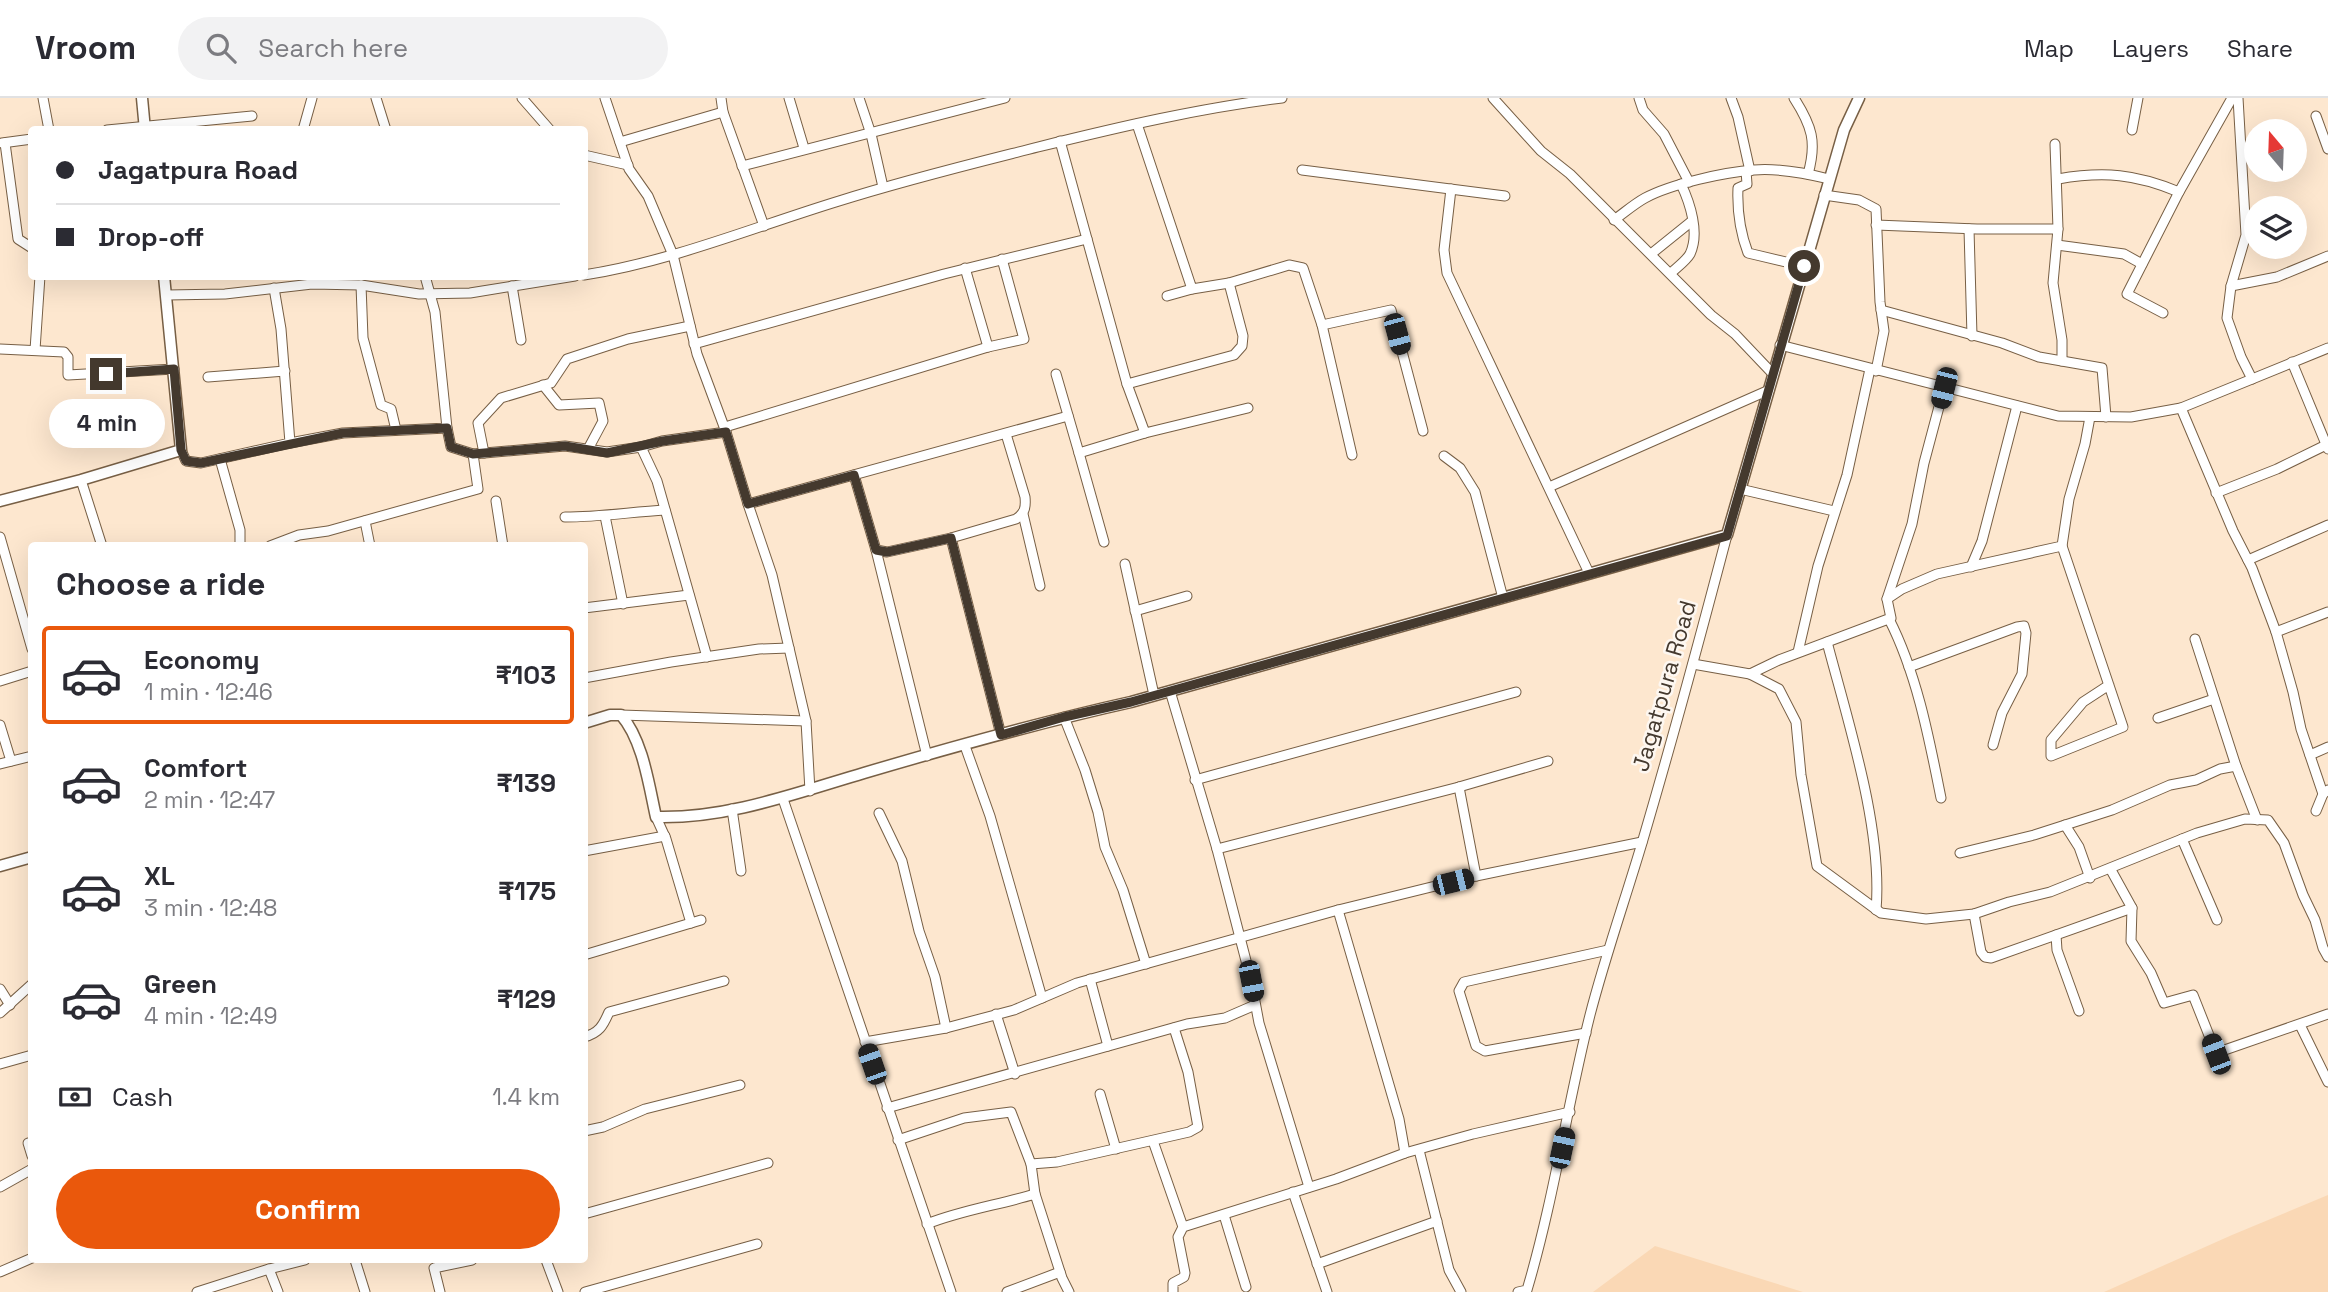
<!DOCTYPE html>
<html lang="en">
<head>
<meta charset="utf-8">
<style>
	:root { --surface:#fff; --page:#f2f2f3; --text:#2b2b33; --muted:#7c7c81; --line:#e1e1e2; --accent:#ea580c }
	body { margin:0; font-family:"Space Grotesk",sans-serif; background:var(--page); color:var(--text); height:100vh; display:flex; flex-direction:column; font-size:26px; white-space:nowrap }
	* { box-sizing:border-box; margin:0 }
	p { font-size:23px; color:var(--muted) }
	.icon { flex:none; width:38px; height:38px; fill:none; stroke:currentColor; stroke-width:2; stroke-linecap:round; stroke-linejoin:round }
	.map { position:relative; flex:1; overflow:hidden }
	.side { position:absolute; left:28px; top:444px; width:560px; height:721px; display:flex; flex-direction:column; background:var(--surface); border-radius:7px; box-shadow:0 7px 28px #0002 }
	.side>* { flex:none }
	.banner { position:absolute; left:28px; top:28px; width:560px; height:154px; border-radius:7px; box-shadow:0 7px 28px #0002; display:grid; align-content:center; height:154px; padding:0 28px; background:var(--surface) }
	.needle { width:46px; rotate:341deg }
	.fabs { position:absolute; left:2244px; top:21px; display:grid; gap:14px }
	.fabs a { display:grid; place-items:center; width:63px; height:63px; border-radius:50%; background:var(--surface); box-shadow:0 7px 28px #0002; font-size:35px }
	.end { position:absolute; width:32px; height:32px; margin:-16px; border:9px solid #44392e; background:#fff; box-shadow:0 0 0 4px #fff }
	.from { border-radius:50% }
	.bubble { position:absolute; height:49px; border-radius:24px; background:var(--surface); box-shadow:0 7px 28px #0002; font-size:23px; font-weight:700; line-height:49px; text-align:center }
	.car { position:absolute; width:21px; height:42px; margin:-21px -10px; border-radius:9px; box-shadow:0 0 5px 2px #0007; background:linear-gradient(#222 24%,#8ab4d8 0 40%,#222 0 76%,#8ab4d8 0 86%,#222 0) }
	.banner b { display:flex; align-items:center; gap:24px; height:66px; font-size:26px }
	.banner b+b { border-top:2px solid var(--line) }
	.banner i { width:18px; height:18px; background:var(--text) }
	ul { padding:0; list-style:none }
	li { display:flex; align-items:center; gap:21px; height:98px; margin:0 14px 10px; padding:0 14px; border:4px solid transparent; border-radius:7px }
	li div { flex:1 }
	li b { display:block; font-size:26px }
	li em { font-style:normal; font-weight:700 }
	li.selected { border-color:var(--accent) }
	li>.icon { width:63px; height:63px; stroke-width:1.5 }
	h2 { padding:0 28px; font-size:32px; line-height:84px }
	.pay { display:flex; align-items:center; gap:18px; height:77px; padding:0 28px; font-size:26px }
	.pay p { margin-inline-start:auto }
	.primary-button { display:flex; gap:14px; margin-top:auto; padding:14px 28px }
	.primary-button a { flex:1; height:80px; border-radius:42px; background:var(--accent); color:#fff; font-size:28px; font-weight:700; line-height:80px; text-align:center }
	header { display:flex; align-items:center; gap:42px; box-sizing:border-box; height:98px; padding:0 35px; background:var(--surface); border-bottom:2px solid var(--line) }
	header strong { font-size:33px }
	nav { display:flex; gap:38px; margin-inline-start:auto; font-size:24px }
	.search { width:490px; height:63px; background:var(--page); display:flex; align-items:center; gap:18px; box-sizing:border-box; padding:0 24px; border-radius:38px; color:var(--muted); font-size:26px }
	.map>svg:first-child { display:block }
	.built { fill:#fad8b5 }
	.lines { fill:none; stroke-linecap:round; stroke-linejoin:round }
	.minor-casing { stroke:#775f45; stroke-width:11 }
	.tertiary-casing { stroke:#775f45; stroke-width:13 }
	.minor { stroke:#fff; stroke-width:9 }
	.tertiary { stroke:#fff; stroke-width:10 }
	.route { stroke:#44392e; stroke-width:9 }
	.labels { text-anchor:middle; stroke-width:5; stroke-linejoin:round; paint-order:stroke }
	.street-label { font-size:23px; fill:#44392e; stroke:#fdf7f1 }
</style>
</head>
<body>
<header>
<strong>Vroom</strong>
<div class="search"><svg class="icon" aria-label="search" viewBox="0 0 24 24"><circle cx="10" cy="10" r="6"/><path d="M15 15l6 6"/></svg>Search here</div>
<nav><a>Map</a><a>Layers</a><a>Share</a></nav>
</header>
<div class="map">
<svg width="2328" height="1194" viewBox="0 0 2328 1194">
	<rect width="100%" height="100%" fill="#fde7cf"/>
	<g class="built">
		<polygon points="2328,1097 2328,1194 2104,1194 2232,1137"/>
		<polygon points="1655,1148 1803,1194 1593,1194"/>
	</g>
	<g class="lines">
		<g class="minor-casing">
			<g id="minor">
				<polyline points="43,0 49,32"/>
				<polyline points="376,0 386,32"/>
				<polyline points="522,0 550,32"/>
				<polyline points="605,0 629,71 648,98 673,157 697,256 726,334 748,406"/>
				<polyline points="721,0 723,14 764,128"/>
				<polyline points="789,0 804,50"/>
				<polyline points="859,0 871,36 883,89"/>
				<polyline points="1493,0 1541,53 1570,76 1711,217 1735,236 1773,276"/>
				<polyline points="1639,0 1643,12 1664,36 1689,84"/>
				<polyline points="1731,0 1738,19 1750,73"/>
				<path d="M1794,0c18,28 23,44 14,76"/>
				<polyline points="2238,0 2246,137 2231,188 2227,220 2241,259 2252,281"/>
				<polyline points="2316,18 2328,51"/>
				<polyline points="1137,26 1192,191 1229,185 1289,167 1303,170 1322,227 1352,357"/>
				<polyline points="107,32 252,18"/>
				<polyline points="303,32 312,0"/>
				<polyline points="2132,32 2138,0"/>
				<polyline points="620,44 723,14"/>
				<polyline points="2,45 32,41"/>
				<polyline points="5,45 18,141 32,150"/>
				<polyline points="2055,46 2058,131"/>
				<polyline points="584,57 628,67"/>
				<polyline points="742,68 1005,0"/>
				<polyline points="1302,72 1505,98"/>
				<path d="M1746,73l1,13 -9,4c-1,23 2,44 10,65l55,13"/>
				<path d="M2058,81c46,-8 78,-5 121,13"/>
				<polyline points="1451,91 1444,152 1447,175 1589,475"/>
				<polyline points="1824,97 1859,102 1876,111 1880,204 1884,233 1876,273"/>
				<path d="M1614,122c10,-7 20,-16 31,-22 26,-14 80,-26 109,-28 25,-2 51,3 75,9"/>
				<polyline points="1876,127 1977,131 2058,131 2053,185 2062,242 2062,263"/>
				<polyline points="1969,131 1972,238"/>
				<polyline points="1087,141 1127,286 1145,335 1248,310"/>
				<polyline points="2057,147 2124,156 2142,166"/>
				<polyline points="1651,156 1692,123"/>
				<polyline points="965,170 988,249"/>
				<path d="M1671,175c5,-5 15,-12 19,-19 10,-21 0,-51 -9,-70"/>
				<path d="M584,177c89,-14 170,-48 255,-74 66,-21 132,-37 199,-54 81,-20 162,-39 244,-49"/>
				<polyline points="361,187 363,240 381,307 391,311 396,332"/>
				<polyline points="512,188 521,242"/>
				<polyline points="2231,188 2277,179 2328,158"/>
				<polyline points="167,197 225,196 312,186 361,187 419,196 470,195 575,178"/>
				<polyline points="1167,198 1192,191"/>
				<polyline points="1881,212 2002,245 2039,259 2102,270 2106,319"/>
				<polyline points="2163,215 2127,196 2179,94 2232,0"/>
				<polyline points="1322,227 1391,212 1423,333"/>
				<polyline points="694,246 944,176 1087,141 1060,43"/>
				<polyline points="1780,247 2058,318 2131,319 2181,310 2328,250"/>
				<polyline points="0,251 64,254 68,259 68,277 174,271"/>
				<polyline points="35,252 40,178"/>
				<polyline points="2292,264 2328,351"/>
				<polyline points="1056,276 1079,355 1145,335"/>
				<polyline points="208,279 285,273"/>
				<polyline points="1127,286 1234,257 1242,248 1243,238 1229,185"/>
				<polyline points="543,287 559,307 599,305 603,323 588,351"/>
				<polyline points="2181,310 2233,433 2252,470 2276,534 2293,594 2301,631 2323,696"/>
				<polyline points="725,329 988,249 1024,241 1002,161"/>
				<polyline points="447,330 451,349 473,356"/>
				<polyline points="290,345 343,335 447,330 435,214 425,178"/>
				<polyline points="641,349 657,383 707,559"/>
				<polyline points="181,352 186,363 201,365 290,345 281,231 274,190"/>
				<polyline points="484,355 478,325 501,300 551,285 567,261 628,241 690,228"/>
				<polyline points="1079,355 1104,444"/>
				<polyline points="1444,358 1460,370 1475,394 1503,500"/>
				<polyline points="220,361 240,432 240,448"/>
				<path d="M854,377l22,75 11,2 64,-14 65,-19c9,-6 10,-12 9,-22l-19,-63"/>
				<polyline points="81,382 102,448"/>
				<polyline points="1549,389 1769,292"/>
				<polyline points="1740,391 1834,413"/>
				<polyline points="2216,395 2277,371 2326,347"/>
				<polyline points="496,403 503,448"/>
				<polyline points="1023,416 1040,488"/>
				<polyline points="605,418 623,506"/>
				<path d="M565,419c34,0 66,-5 100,-7"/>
				<polyline points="365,423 370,448"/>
				<polyline points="0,439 32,551"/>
				<polyline points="951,440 1001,637"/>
				<polyline points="270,448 299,437 328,433 478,391 473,356 565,348 607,354 641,349 662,343 726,334"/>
				<polyline points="2062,448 2123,629 2051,658 2051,642 2083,604 2109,587"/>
				<polyline points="876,452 927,658"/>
				<polyline points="2248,462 2328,427"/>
				<polyline points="1125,466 1154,597"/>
				<polyline points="1971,469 1982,443 2017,308"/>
				<polyline points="1887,501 1912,426 1924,365 1944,290"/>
				<polyline points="584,510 689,497"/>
				<polyline points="1135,513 1187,498"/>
				<path d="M1889,521c28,55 40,119 52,179"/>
				<polyline points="2276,534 2328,514"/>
				<polyline points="2195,541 2236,668 2257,722"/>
				<path d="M1827,544c21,80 56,187 49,268"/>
				<polyline points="1798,554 1818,468 1847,377 1870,271"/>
				<polyline points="1693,566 1750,576 1779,562 1891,520 1887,501 1902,491 1937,476 2062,448 2069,401 2085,346 2090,319"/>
				<polyline points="1909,569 2017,529 2024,528 2026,535 2022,576 2002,615 1993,647"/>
				<polyline points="1750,576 1779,591 1796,624 1801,677 1817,768 1881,815 1926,821 1974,816 2009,804 2050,794 2197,735 2245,721 2268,722 2284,745 2303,797 2315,822 2323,850 2328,859"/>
				<polyline points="584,580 671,564 759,551 789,550"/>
				<polyline points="0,583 32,573"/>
				<polyline points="1170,593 1217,751"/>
				<polyline points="621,617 806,623"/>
				<polyline points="1064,619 1085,672 1098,714 1105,749 1123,792 1146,866"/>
				<polyline points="2158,620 2214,601"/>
				<polyline points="0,627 11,663"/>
				<polyline points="965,648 990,718 1042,900"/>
				<polyline points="2310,657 2328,649"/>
				<polyline points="0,666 32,658"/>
				<polyline points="1195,682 1516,594"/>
				<polyline points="1459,689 1476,778"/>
				<polyline points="810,693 806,623 772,477 748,406 1068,318"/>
				<polyline points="783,701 951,1194"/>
				<polyline points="732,711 741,773"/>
				<polyline points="2316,713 2323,696 2328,692"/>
				<polyline points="879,715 902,763 919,833 935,879 946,930"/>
				<polyline points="656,719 666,741 691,825"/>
				<polyline points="2065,727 2079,749 2090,780"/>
				<polyline points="2182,741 2217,822"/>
				<polyline points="584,753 665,738"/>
				<polyline points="1960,755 2034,737 2112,712 2170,687 2196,682 2220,671 2236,668"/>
				<polyline points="2111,772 2132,810 2131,843 2151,875 2164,905 2193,897 2216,955 2328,916"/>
				<polyline points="1338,812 1399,1021 1405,1055"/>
				<polyline points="1974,816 1981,854 1985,859 1991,860 2132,810"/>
				<polyline points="2056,837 2057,852 2079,913"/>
				<polyline points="584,857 701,822"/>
				<polyline points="1090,881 1108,948"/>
				<polyline points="0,891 10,907"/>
				<polyline points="0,915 32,886"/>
				<polyline points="996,916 1015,976"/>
				<polyline points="2300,927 2328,984"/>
				<polyline points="1586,935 1485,953 1476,948 1459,893 1464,884 1608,852"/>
				<path d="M584,939c15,-4 19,-11 25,-25l115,-31"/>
				<polyline points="865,944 946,930 1014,912 1077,885 1338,812 1476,778 1642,744"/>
				<polyline points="0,966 32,957"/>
				<polyline points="1100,996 1116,1051"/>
				<polyline points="887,1010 1187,926 1225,920 1255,907"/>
				<polyline points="584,1033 603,1029 645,1011 740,987"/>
				<polyline points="898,1042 964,1020 1011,1014 1031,1066 1057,1064 1189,1034 1198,1029 1188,974 1174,930"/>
				<polyline points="1153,1043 1183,1129"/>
				<polyline points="32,1044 28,1045 32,1058"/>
				<polyline points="1419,1052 1449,1172 1461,1194"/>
				<polyline points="1031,1066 1035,1096"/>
				<polyline points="0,1089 32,1071"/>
				<polyline points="1309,1089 1259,925 1251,882 1217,751 1459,689 1548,663"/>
				<polyline points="1293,1094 1327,1194"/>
				<polyline points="584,1116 768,1065"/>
				<polyline points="1224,1117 1246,1189"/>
				<path d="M927,1126c35,-14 72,-19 108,-30l27,84 7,14"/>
				<polyline points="355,1162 365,1194"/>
				<polyline points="546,1162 558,1194"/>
				<polyline points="1317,1166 1437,1123"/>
				<polyline points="269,1171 278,1194"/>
				<polyline points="0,1174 32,1160"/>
				<polyline points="197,1194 269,1171 305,1162"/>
				<polyline points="440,1194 434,1170 472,1162"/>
				<polyline points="585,1194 757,1146"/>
				<polyline points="1007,1194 1060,1174"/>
				<polyline points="1173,1194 1173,1185 1184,1179 1185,1175 1178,1139 1183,1129 1336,1081 1405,1055 1473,1036 1570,1014"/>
				<path d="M1518,1194l9,-2c27,-91 40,-184 63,-275 15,-58 35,-115 52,-172 30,-102 58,-205 85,-308"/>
			</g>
		</g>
		<g class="tertiary-casing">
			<g id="tertiary">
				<polyline points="142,0 145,32"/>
				<polyline points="0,403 81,382 181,352 164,178"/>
				<path d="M584,625l26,-8h11c22,25 28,71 35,102 71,2 140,-24 208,-44 88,-26 177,-51 267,-71l596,-167 117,-405 15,-32"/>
				<polyline points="0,768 32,759"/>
			</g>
		</g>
		<use href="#minor" class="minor"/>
		<use href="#tertiary" class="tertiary"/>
	</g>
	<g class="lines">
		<polyline class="route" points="106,276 174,271 181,352 186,363 201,365 343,335 447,330 451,349 473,356 565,348 607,355 663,343 726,334 748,406 854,377 876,452 887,454 951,440 1001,637 1064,619 1131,604 1727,438 1804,168"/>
	</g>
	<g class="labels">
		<g class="street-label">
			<text transform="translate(1664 588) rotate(-74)" y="8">Jagatpura Road</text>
		</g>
	</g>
</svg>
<div class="fabs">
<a><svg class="needle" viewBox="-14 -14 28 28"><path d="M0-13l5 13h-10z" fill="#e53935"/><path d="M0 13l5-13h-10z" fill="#7c7c81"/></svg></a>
<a><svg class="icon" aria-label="layers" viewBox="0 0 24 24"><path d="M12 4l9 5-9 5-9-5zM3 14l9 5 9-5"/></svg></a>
</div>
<i class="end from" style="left:1804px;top:168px"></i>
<i class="end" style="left:106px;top:276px"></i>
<div class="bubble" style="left:49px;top:301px;width:116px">4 min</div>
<i class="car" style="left:1397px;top:236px;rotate:165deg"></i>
<i class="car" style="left:1944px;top:290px;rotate:194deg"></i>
<i class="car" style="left:1453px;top:784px;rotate:76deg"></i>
<i class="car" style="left:1251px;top:883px;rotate:169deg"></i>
<i class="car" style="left:2216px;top:956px;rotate:339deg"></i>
<i class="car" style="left:872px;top:966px;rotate:341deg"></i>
<i class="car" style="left:1562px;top:1050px;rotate:12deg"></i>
<div class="banner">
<b><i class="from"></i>Jagatpura Road</b>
<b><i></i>Drop-off</b>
</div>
<section class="side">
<h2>Choose a ride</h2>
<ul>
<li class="selected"><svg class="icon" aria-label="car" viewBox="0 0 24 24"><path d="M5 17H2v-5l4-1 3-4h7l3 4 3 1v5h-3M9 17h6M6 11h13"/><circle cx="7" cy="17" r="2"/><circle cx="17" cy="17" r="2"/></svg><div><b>Economy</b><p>1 min · 12:46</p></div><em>₹103</em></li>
<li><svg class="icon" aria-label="car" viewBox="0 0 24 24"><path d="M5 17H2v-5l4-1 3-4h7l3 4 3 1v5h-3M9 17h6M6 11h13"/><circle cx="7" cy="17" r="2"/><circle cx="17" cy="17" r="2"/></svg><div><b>Comfort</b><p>2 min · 12:47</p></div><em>₹139</em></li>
<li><svg class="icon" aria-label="car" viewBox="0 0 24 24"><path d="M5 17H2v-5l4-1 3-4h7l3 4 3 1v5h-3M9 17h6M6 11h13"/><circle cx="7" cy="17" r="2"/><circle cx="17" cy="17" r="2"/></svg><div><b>XL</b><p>3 min · 12:48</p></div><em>₹175</em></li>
<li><svg class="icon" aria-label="car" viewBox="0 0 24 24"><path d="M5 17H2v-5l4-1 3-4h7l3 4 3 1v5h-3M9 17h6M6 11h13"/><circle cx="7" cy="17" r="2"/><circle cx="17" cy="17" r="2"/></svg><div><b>Green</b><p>4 min · 12:49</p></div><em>₹129</em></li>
</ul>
<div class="pay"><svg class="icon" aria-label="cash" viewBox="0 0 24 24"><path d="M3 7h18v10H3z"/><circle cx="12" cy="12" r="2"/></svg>Cash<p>1.4 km</p></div>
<div class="primary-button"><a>Confirm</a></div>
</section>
</div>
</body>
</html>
